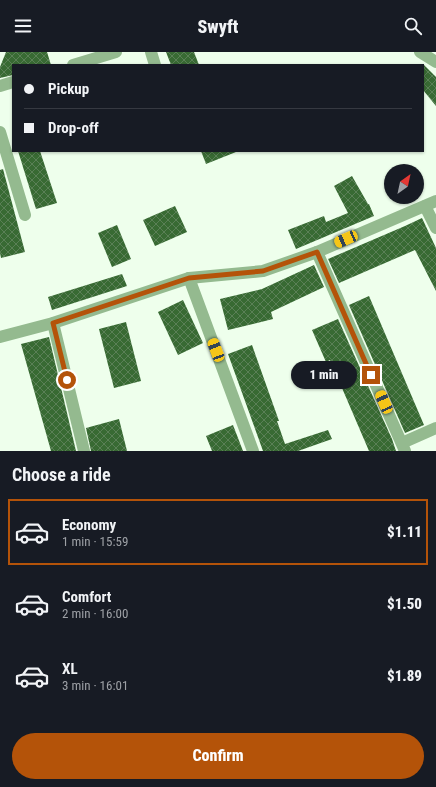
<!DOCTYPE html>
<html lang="en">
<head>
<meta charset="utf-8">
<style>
	:root { --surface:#171b24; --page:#20242c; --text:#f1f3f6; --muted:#9ea1a6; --line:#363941; --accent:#b45309 }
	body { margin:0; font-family:"Roboto Condensed",sans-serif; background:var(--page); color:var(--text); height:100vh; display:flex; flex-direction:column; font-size:15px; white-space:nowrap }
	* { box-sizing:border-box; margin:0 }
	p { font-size:13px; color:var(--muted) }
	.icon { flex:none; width:22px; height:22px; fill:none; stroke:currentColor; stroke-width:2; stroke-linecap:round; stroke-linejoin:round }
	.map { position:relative; height:399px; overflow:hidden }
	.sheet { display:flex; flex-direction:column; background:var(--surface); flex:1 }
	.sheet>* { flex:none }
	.guide { position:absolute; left:12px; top:12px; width:412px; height:88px; border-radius:0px; box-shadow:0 1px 3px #0004; display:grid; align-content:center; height:88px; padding:0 12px; background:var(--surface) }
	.needle { width:26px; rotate:33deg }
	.fabs { position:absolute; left:384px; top:112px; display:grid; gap:8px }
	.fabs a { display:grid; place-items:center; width:40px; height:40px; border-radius:50%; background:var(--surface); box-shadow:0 1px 3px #0004; font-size:20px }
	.end { position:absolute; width:18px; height:18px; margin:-9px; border:5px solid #b45309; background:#fff; box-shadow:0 0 0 2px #fff }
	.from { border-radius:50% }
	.bubble { position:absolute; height:28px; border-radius:14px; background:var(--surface); box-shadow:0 1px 3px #0004; font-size:13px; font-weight:800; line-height:28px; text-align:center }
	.car { position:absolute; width:12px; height:24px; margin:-12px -6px; border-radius:5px; box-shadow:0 0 3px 1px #0007; background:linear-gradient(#f5c518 24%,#345 0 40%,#f5c518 0 76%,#345 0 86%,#f5c518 0) }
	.guide b { display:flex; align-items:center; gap:14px; height:38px; font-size:15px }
	.guide b+b { border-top:1px solid var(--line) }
	.guide i { width:10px; height:10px; background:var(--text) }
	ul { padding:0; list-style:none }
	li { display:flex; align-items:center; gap:12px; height:66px; margin:0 8px 6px; padding:0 4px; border:2px solid transparent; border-radius:0px }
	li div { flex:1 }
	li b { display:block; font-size:15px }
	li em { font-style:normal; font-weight:800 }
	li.current { border-color:var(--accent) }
	li>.icon { width:36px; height:36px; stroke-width:1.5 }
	h2 { padding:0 12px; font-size:18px; line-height:48px }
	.primary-button { display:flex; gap:8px; margin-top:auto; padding:8px 12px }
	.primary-button a { flex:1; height:46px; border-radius:24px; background:var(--accent); color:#fff; font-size:16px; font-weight:800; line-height:46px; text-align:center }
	header { display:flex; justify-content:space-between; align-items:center; height:52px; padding:0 12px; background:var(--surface); font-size:18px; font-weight:800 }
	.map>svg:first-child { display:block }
	.building { fill:url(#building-cross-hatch) }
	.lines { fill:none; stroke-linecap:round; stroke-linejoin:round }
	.minor { stroke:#94ba8f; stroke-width:12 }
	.route { stroke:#b45309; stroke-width:5 }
</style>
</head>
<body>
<header><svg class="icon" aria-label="menu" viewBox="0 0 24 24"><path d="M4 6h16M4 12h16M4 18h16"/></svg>Swyft<svg class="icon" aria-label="search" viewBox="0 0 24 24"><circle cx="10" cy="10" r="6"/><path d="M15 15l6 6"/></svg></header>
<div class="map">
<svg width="436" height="399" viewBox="0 0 436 399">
	<defs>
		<pattern id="building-cross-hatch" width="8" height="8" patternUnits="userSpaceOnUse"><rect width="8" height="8" fill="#386a33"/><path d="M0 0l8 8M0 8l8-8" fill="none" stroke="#5a8056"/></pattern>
	</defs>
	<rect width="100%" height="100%" fill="#eeffec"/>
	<g class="building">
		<polygon points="6,0 47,0 51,13 13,13 13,23 0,26 0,15"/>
		<polygon points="166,0 194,0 199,13 171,13"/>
		<polygon points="423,12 436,25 436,54 423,38"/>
		<polygon points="18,99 40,99 57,151 36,157"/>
		<polygon points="201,99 236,99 236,100 206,112"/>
		<polygon points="3,117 25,200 1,206 0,201 0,118"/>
		<polygon points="352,124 368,152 369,152 374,164 296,197 288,178 324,164 326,170 348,161 334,134"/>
		<polygon points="175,154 187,180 155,194 143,168"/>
		<polygon points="422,166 436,196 436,239 415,198 339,231 328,207 405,174"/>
		<polygon points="117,173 131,207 112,215 98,181"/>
		<polygon points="314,213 324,235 271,260 273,267 228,278 220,247 262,237"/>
		<polygon points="122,222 127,234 52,258 48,245"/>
		<polygon points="369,244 424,373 405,381 349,253"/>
		<polygon points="183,248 203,291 178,303 158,260"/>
		<polygon points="338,267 392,387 396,399 369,399 330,308 326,310 312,278"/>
		<polygon points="126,270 141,329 114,336 99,277"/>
		<polygon points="49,285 76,399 51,399 21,292"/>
		<polygon points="252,293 279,369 277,369 285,392 328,378 332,387 298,399 263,399 228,302"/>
		<polygon points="119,367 127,399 91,399 86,376"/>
		<polygon points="233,373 243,399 212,399 206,384"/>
	</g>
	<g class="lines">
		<g class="minor">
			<polyline points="151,0 155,13"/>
			<polyline points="420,0 436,10"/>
			<polyline points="73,13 116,0"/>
			<polyline points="0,34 13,30"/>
			<polyline points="0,80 25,163"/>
			<polyline points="425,154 436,176"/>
			<polyline points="317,200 405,399"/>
			<polyline points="189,226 253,399"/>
			<polyline points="53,271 84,399"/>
			<polyline points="0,285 53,271 189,226 263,219 317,200 436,149"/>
			<polyline points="402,391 436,376"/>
		</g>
	</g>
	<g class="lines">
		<polyline class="route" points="67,328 53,271 189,226 263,219 317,200 371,323"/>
	</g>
</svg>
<div class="fabs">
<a><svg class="needle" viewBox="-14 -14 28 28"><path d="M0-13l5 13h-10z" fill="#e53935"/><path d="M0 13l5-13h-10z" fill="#9ea1a6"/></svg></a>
</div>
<i class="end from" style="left:67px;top:328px"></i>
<i class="end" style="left:371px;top:323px"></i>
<div class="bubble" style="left:291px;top:309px;width:66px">1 min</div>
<i class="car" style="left:346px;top:187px;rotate:247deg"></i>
<i class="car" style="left:216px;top:298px;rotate:339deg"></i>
<i class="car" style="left:384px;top:350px;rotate:336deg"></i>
<div class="guide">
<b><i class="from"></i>Pickup</b>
<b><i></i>Drop-off</b>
</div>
</div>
<section class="sheet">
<h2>Choose a ride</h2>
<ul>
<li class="current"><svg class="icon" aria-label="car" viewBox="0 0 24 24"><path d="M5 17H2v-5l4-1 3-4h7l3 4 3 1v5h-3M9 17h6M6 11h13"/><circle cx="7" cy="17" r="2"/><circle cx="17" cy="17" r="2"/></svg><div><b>Economy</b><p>1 min · 15:59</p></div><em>$1.11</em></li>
<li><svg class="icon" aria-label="car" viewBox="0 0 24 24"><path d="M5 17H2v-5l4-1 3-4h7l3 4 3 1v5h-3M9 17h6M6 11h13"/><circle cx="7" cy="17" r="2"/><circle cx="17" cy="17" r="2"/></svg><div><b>Comfort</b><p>2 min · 16:00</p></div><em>$1.50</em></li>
<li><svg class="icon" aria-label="car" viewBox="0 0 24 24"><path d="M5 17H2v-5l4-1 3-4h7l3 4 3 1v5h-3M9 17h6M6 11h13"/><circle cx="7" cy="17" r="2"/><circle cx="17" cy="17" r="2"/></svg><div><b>XL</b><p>3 min · 16:01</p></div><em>$1.89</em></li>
</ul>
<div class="primary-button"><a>Confirm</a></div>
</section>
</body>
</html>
